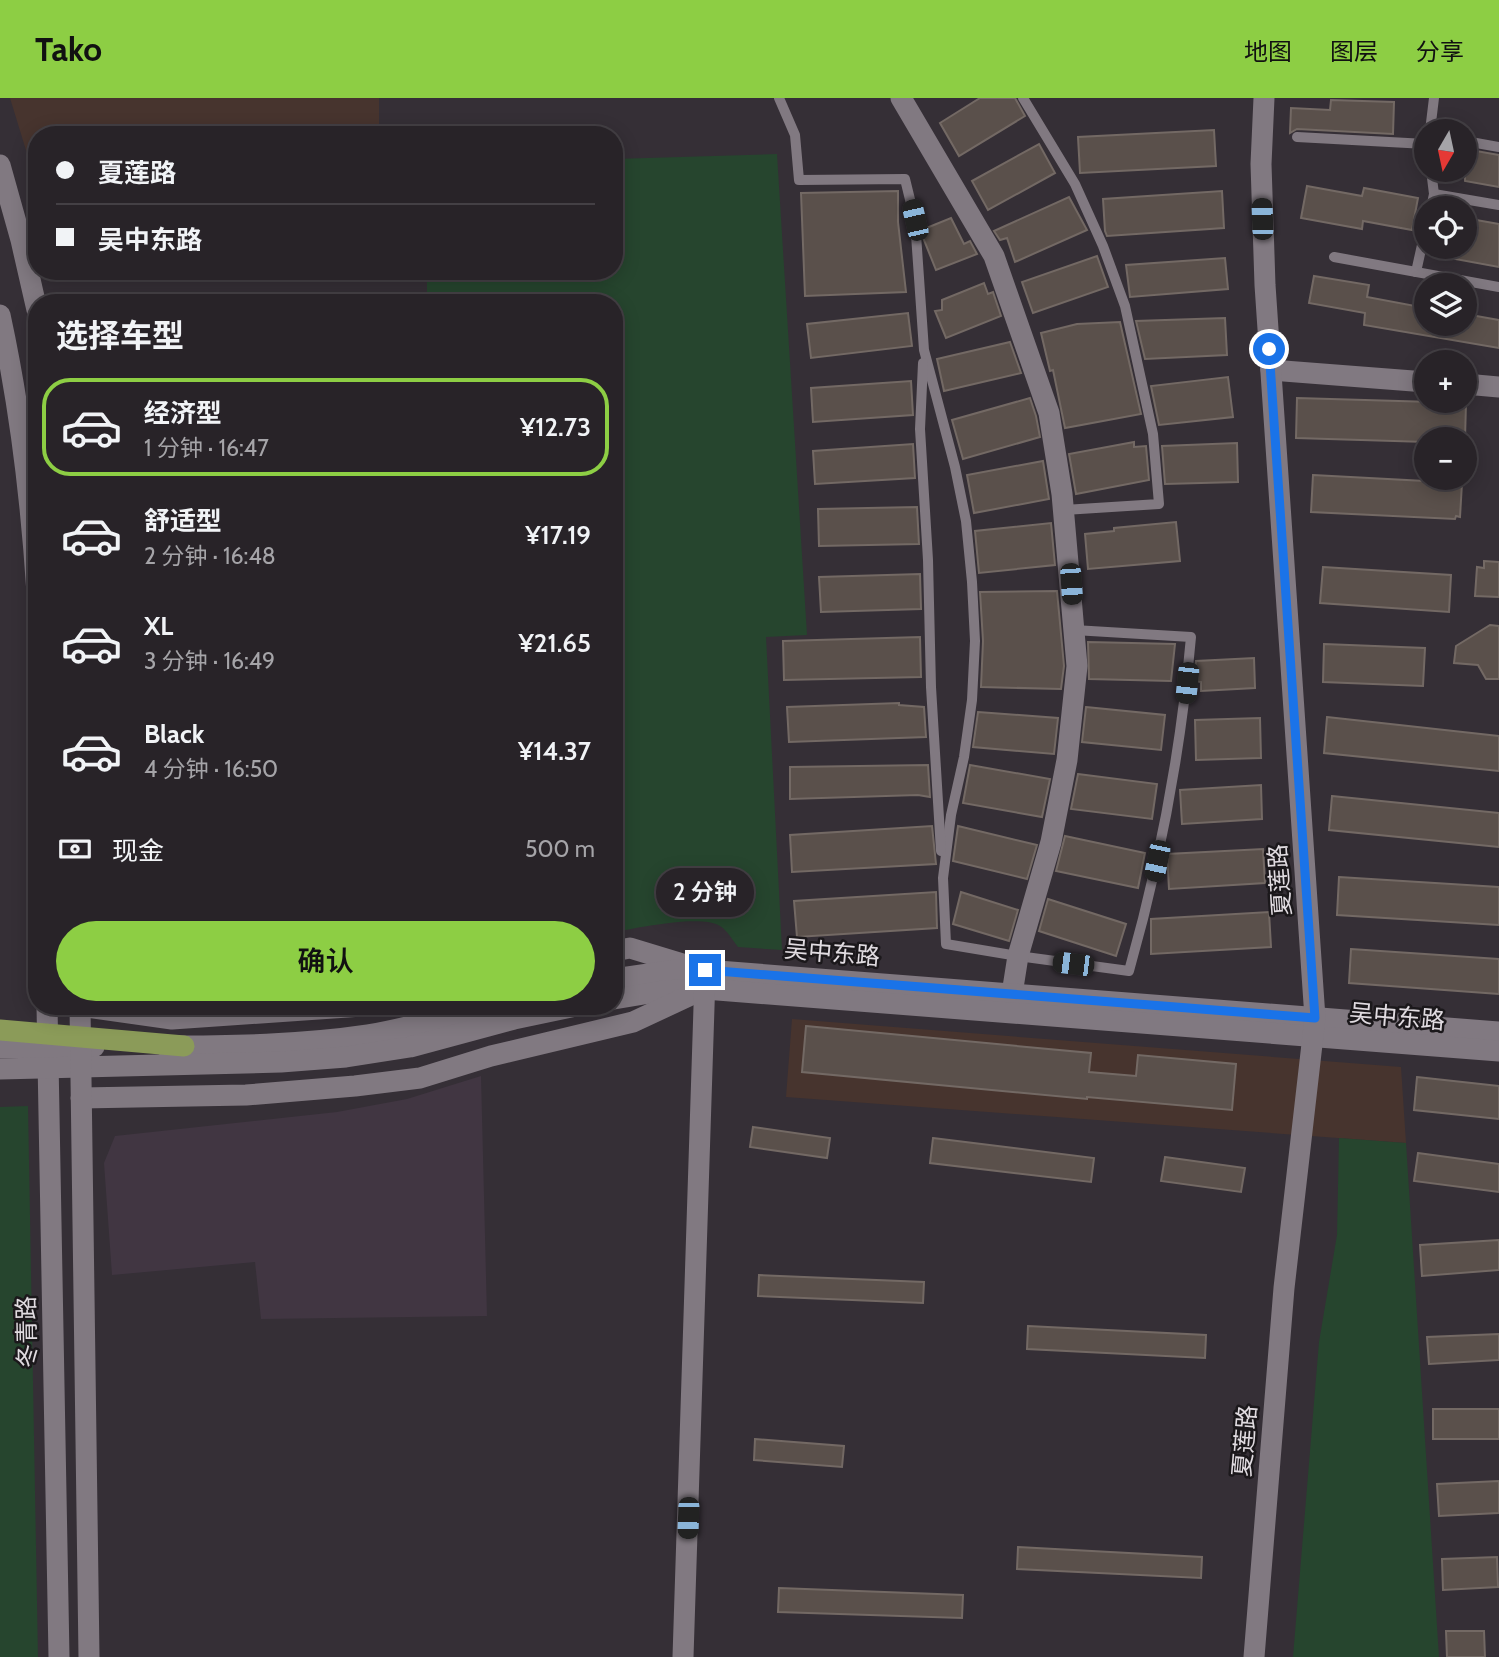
<!DOCTYPE html>
<html lang="zh">
<head>
<meta charset="utf-8">
<style>
	:root { --surface:#282328; --page:#302b30; --text:#f1f3f6; --muted:#a5a4a8; --line:#444045; --accent:#8dce44 }
	body { margin:0; font-family:Cabin,"Noto Sans SC",sans-serif; background:var(--page); color:var(--text); height:100vh; display:flex; flex-direction:column; font-size:26px; white-space:nowrap }
	* { box-sizing:border-box; margin:0 }
	p { font-size:23px; color:var(--muted) }
	.icon { flex:none; width:38px; height:38px; fill:none; stroke:currentColor; stroke-width:2; stroke-linecap:round; stroke-linejoin:round }
	.map { position:relative; flex:1; overflow:hidden }
	.details { position:absolute; left:28px; top:196px; width:595px; height:721px; display:flex; flex-direction:column; background:var(--surface); border-radius:28px; box-shadow:0 4px 18px #0003,0 0 0 2px var(--line) }
	.details>* { flex:none }
	.hud { position:absolute; left:28px; top:28px; width:595px; height:154px; border-radius:28px; box-shadow:0 4px 18px #0003,0 0 0 2px var(--line); display:grid; align-content:center; height:154px; padding:0 28px; background:var(--surface) }
	.needle { width:46px; rotate:189deg }
	.controls { position:absolute; left:1414px; top:21px; display:grid; gap:14px }
	.controls a { display:grid; place-items:center; width:63px; height:63px; border-radius:50%; background:var(--surface); box-shadow:0 4px 18px #0003,0 0 0 2px var(--line); font-size:35px }
	.end { position:absolute; width:32px; height:32px; margin:-16px; border:9px solid #1a73e8; background:#fff; box-shadow:0 0 0 4px #fff }
	.from { border-radius:50% }
	.bubble { position:absolute; height:49px; border-radius:24px; background:var(--surface); box-shadow:0 4px 18px #0003,0 0 0 2px var(--line); font-size:23px; font-weight:600; line-height:49px; text-align:center }
	.car { position:absolute; width:21px; height:42px; margin:-21px -10px; border-radius:9px; box-shadow:0 0 5px 2px #0007; background:linear-gradient(#222 24%,#8ab4d8 0 40%,#222 0 76%,#8ab4d8 0 86%,#222 0) }
	.hud b { display:flex; align-items:center; gap:24px; height:66px; font-size:26px }
	.hud b+b { border-top:2px solid var(--line) }
	.hud i { width:18px; height:18px; background:var(--text) }
	ul { padding:0; list-style:none }
	li { display:flex; align-items:center; gap:21px; height:98px; margin:0 14px 10px; padding:0 14px; border:4px solid transparent; border-radius:28px }
	li div { flex:1 }
	li b { display:block; font-size:26px }
	li em { font-style:normal; font-weight:600 }
	li.on { border-color:var(--accent) }
	li>.icon { width:63px; height:63px; stroke-width:1.5 }
	h2 { padding:0 28px; font-size:32px; line-height:84px }
	.pay { display:flex; align-items:center; gap:18px; height:77px; padding:0 28px; font-size:26px }
	.pay p { margin-inline-start:auto }
	.action { display:flex; gap:14px; margin-top:auto; padding:14px 28px }
	.action a { flex:1; height:80px; border-radius:42px; background:var(--accent); color:#111; font-size:28px; font-weight:600; line-height:80px; text-align:center }
	header { display:flex; align-items:center; gap:42px; box-sizing:border-box; height:98px; padding:0 35px; background:var(--accent); color:#111 }
	header strong { font-size:33px }
	nav { display:flex; gap:38px; margin-inline-start:auto; font-size:24px }
	.map>svg:first-child { display:block }
	.commercial { fill:#47342e }
	.built { fill:#413642 }
	.green { fill:#26452e }
	.building { fill:#5a504b; stroke:#736964; stroke-width:2 }
	.lines { fill:none; stroke-linecap:round; stroke-linejoin:round }
	.lane { stroke:#817981; stroke-width:10 }
	.street { stroke:#817981; stroke-width:21 }
	.secondary { stroke:#817981; stroke-width:21 }
	.highway { stroke:#8b9b59; stroke-width:21 }
	.route { stroke:#1a73e8; stroke-width:9 }
	.labels { text-anchor:middle; stroke-width:5; stroke-linejoin:round; paint-order:stroke }
	.street-label { font-size:24px; fill:#e1dce1; stroke:#1b181b }
</style>
</head>
<body>
<header>
<strong>Tako</strong>
<nav><a>地图</a><a>图层</a><a>分享</a></nav>
</header>
<div class="map">
<svg width="1499" height="1559" viewBox="0 0 1499 1559">
	<rect width="100%" height="100%" fill="#352f36"/>
	<g class="commercial">
		<polygon points="10,0 379,0 379,37 37,37 37,88"/>
		<polygon points="792,921 1401,969 1406,1045 786,999"/>
	</g>
	<polygon class="built" points="481,978 487,1218 261,1221 255,1164 112,1177 104,1065 115,1038 337,1014 407,1001"/>
	<g class="green">
		<path d="M777,56l30,481 -41,2 16,313 -44,-3c-5,-6 -11,-17 -18,-21 -19,-12 -82,2 -106,6v-629h-187v-32h187v-112z"/>
		<polygon points="28,1008 38,1559 0,1559 0,1009"/>
		<polygon points="1339,1040 1406,1045 1439,1559 1293,1559 1319,1244 1337,1137"/>
	</g>
	<g class="building">
		<polygon points="980,0 1015,0 1025,18 959,58 940,25"/>
		<polygon points="1331,2 1394,4 1393,36 1297,31 1290,35 1291,10 1330,12"/>
		<polygon points="1214,32 1216,68 1080,75 1078,39"/>
		<polygon points="1039,46 1055,75 988,112 972,83"/>
		<polygon points="1465,51 1499,57 1499,89 1465,83"/>
		<polygon points="1307,88 1362,98 1364,90 1418,100 1412,132 1363,123 1362,131 1301,120"/>
		<polygon points="898,93 898,124 906,194 805,198 801,95"/>
		<polygon points="1222,93 1224,130 1107,138 1105,133 1103,101"/>
		<polygon points="1069,99 1087,132 1015,164 1007,140 1000,142 994,133"/>
		<polygon points="951,120 964,146 970,143 977,156 936,172 924,142 924,131"/>
		<polygon points="1465,120 1499,126 1499,169 1428,156 1430,149 1465,149"/>
		<polygon points="1097,158 1108,189 1033,215 1022,184"/>
		<polygon points="1225,160 1228,191 1130,199 1126,167"/>
		<polygon points="1314,178 1369,187 1367,199 1426,210 1426,226 1465,226 1465,216 1499,222 1499,250 1364,227 1365,215 1309,205"/>
		<polygon points="984,185 988,196 993,194 1001,218 946,240 935,213 942,212 942,202"/>
		<polygon points="908,215 912,248 811,260 807,226"/>
		<polygon points="1225,220 1227,257 1145,261 1136,223"/>
		<polygon points="1120,224 1141,316 1065,330 1053,272 1050,273 1041,235 1077,226"/>
		<polygon points="1010,244 1021,275 944,293 937,261"/>
		<polygon points="1228,279 1233,319 1159,327 1151,288"/>
		<polygon points="911,283 913,317 813,324 811,290"/>
		<polygon points="1030,300 1036,318 1040,339 963,361 952,322"/>
		<polygon points="1297,300 1466,305 1465,341 1426,341 1426,344 1296,340"/>
		<polygon points="1134,344 1134,349 1146,348 1149,382 1076,396 1069,356"/>
		<polygon points="1237,345 1238,384 1165,386 1162,348"/>
		<polygon points="913,346 915,380 815,386 813,353"/>
		<polygon points="1043,363 1049,401 974,415 967,377"/>
		<polygon points="1313,377 1462,385 1460,419 1456,418 1455,421 1311,414"/>
		<polygon points="917,409 919,446 819,448 818,411"/>
		<polygon points="1176,424 1180,463 1088,471 1085,436 1114,433 1114,430"/>
		<polygon points="1051,425 1055,467 979,475 975,433"/>
		<polygon points="1484,463 1499,464 1499,499 1475,498 1477,469 1484,470"/>
		<polygon points="1323,469 1451,477 1449,514 1320,505"/>
		<polygon points="920,476 921,511 821,514 819,479"/>
		<polygon points="1057,493 1064,568 1061,591 981,589 983,543 980,494"/>
		<polygon points="1490,527 1499,528 1499,581 1486,581 1478,567 1454,565 1456,548"/>
		<polygon points="920,539 921,579 784,582 783,543"/>
		<polygon points="1088,544 1175,546 1171,583 1089,581"/>
		<polygon points="1324,546 1425,550 1423,588 1323,584"/>
		<polygon points="1254,560 1255,590 1201,593 1201,584 1194,583 1196,563"/>
		<polygon points="899,605 899,607 924,609 926,639 789,644 787,609"/>
		<polygon points="1086,609 1165,617 1161,652 1082,644"/>
		<polygon points="978,614 1058,620 1054,656 973,649"/>
		<polygon points="1327,619 1499,638 1499,673 1324,655"/>
		<polygon points="1260,620 1261,660 1196,662 1195,622"/>
		<polygon points="928,667 930,699 918,697 790,701 790,669"/>
		<polygon points="970,667 1050,681 1042,719 963,705"/>
		<polygon points="1078,676 1157,686 1152,721 1071,711"/>
		<polygon points="1261,687 1262,721 1182,726 1180,692"/>
		<polygon points="1332,698 1499,715 1499,749 1329,732"/>
		<polygon points="932,728 936,766 792,774 790,737"/>
		<polygon points="958,728 1037,747 1027,781 953,763"/>
		<polygon points="1065,738 1145,755 1138,790 1056,773"/>
		<polygon points="1263,751 1265,785 1169,791 1167,756"/>
		<polygon points="1339,779 1499,789 1499,827 1337,817"/>
		<polygon points="936,794 937,830 797,839 794,803"/>
		<polygon points="961,794 1018,812 1009,843 953,826"/>
		<polygon points="1048,801 1126,826 1116,858 1039,833"/>
		<polygon points="1269,814 1271,849 1151,856 1151,821"/>
		<polygon points="1351,851 1499,861 1499,896 1349,885"/>
		<polygon points="806,928 1091,955 1089,974 1136,978 1138,957 1236,966 1232,1012 1087,999 1087,1001 802,974"/>
		<polygon points="1417,979 1499,988 1499,1021 1414,1012"/>
		<polygon points="753,1029 830,1040 827,1060 750,1049"/>
		<polygon points="933,1040 1094,1060 1091,1084 930,1065"/>
		<polygon points="1418,1055 1499,1066 1499,1094 1414,1083"/>
		<polygon points="1165,1059 1245,1070 1241,1094 1161,1083"/>
		<polygon points="1499,1142 1499,1172 1422,1178 1420,1147"/>
		<polygon points="759,1177 924,1184 923,1205 758,1198"/>
		<polygon points="1028,1228 1206,1237 1205,1260 1027,1251"/>
		<polygon points="1499,1236 1499,1262 1429,1266 1427,1239"/>
		<rect x="1433" y="1311" width="66" height="30"/>
		<polygon points="755,1341 844,1348 842,1369 754,1362"/>
		<polygon points="1499,1383 1499,1415 1439,1418 1437,1386"/>
		<polygon points="1018,1449 1202,1459 1201,1480 1017,1471"/>
		<polygon points="1497,1459 1498,1489 1443,1492 1442,1461"/>
		<polygon points="779,1490 963,1497 962,1520 778,1514"/>
		<polygon points="1446,1533 1484,1533 1485,1559 1447,1559"/>
	</g>
	<g class="lines">
		<g class="lane">
			<path d="M779,0l16,37 4,45 106,-1 10,41 9,130 31,117 11,54 6,61 3,59 -3,59 -8,57 -13,58 -8,63 3,66 72,12 111,15c31,-109 52,-222 62,-334l-117,-7"/>
			<polyline points="1023,0 1075,86 1103,148 1125,208 1153,336 1159,406 1064,412"/>
			<polyline points="1430,33 1434,0"/>
			<polyline points="1297,39 1426,46"/>
			<polyline points="1465,43 1499,49"/>
			<polyline points="1434,96 1499,107"/>
			<polyline points="1431,110 1434,96 1431,72"/>
			<polyline points="1334,159 1499,189"/>
			<polyline points="1416,174 1426,129"/>
			<polyline points="923,265 920,331 928,462 931,589 941,753"/>
		</g>
		<g class="street">
			<polyline points="901,0 994,158 1049,315 1062,396 1077,568 1067,662 1051,744 1018,858 1012,896"/>
			<polyline points="1271,272 1426,284"/>
			<polyline points="1465,286 1499,289"/>
		</g>
		<g class="secondary">
			<polyline points="0,67 21,142 37,212"/>
			<path d="M0,217c20,92 31,184 37,278"/>
			<polyline points="614,853 630,850 686,867"/>
			<polyline points="614,881 676,872 705,872 1499,934"/>
			<polyline points="614,901 662,893 705,891 1499,953"/>
			<polyline points="47,908 59,1559"/>
			<path d="M165,948c67,0 136,-1 203,-11 41,-7 80,-18 120,-29"/>
			<polyline points="0,950 94,949"/>
			<polyline points="0,971 281,964 346,959 410,949 514,921 576,908"/>
			<polyline points="81,1000 246,997 355,988 420,980 491,958 633,924 693,896"/>
			<polyline points="89,1559 80,908 172,921 362,908"/>
			<polyline points="683,1559 705,878"/>
			<polyline points="1254,1559 1284,1190 1315,920 1265,187 1261,66 1264,0"/>
		</g>
		<polyline class="highway" points="0,932 184,948"/>
	</g>
	<g class="lines">
		<polyline class="route" points="705,872 1315,920 1269,251"/>
	</g>
	<g class="labels">
		<g class="street-label">
			<text transform="translate(1280 782) rotate(-94)" y="8">夏莲路</text>
			<text transform="translate(832 855) rotate(5)" y="8">吴中东路</text>
			<text transform="translate(1397 919) rotate(5)" y="8">吴中东路</text>
			<text transform="translate(27 1234) rotate(-91)" y="8">冬青路</text>
			<text transform="translate(1245 1343) rotate(-85)" y="8">夏莲路</text>
		</g>
	</g>
</svg>
<div class="controls">
<a><svg class="needle" viewBox="-14 -14 28 28"><path d="M0-13l5 13h-10z" fill="#e53935"/><path d="M0 13l5-13h-10z" fill="#a5a4a8"/></svg></a>
<a><svg class="icon" aria-label="locate" viewBox="0 0 24 24"><circle cx="12" cy="12" r="6"/><path d="M12 2v4M12 18v4M2 12h4M18 12h4"/></svg></a>
<a><svg class="icon" aria-label="layers" viewBox="0 0 24 24"><path d="M12 4l9 5-9 5-9-5zM3 14l9 5 9-5"/></svg></a>
<a>+</a>
<a>−</a>
</div>
<i class="end from" style="left:1269px;top:251px"></i>
<i class="end" style="left:705px;top:872px"></i>
<div class="bubble" style="left:656px;top:770px;width:98px">2 分钟</div>
<i class="car" style="left:1262px;top:121px;rotate:358deg"></i>
<i class="car" style="left:915px;top:122px;rotate:347deg"></i>
<i class="car" style="left:1071px;top:486px;rotate:176deg"></i>
<i class="car" style="left:1187px;top:585px;rotate:186deg"></i>
<i class="car" style="left:1157px;top:763px;rotate:192deg"></i>
<i class="car" style="left:1073px;top:866px;rotate:277deg"></i>
<i class="car" style="left:688px;top:1420px;rotate:182deg"></i>
<div class="hud">
<b><i class="from"></i>夏莲路</b>
<b><i></i>吴中东路</b>
</div>
<section class="details">
<h2>选择车型</h2>
<ul>
<li class="on"><svg class="icon" aria-label="car" viewBox="0 0 24 24"><path d="M5 17H2v-5l4-1 3-4h7l3 4 3 1v5h-3M9 17h6M6 11h13"/><circle cx="7" cy="17" r="2"/><circle cx="17" cy="17" r="2"/></svg><div><b>经济型</b><p>1 分钟 · 16:47</p></div><em>¥12.73</em></li>
<li><svg class="icon" aria-label="car" viewBox="0 0 24 24"><path d="M5 17H2v-5l4-1 3-4h7l3 4 3 1v5h-3M9 17h6M6 11h13"/><circle cx="7" cy="17" r="2"/><circle cx="17" cy="17" r="2"/></svg><div><b>舒适型</b><p>2 分钟 · 16:48</p></div><em>¥17.19</em></li>
<li><svg class="icon" aria-label="car" viewBox="0 0 24 24"><path d="M5 17H2v-5l4-1 3-4h7l3 4 3 1v5h-3M9 17h6M6 11h13"/><circle cx="7" cy="17" r="2"/><circle cx="17" cy="17" r="2"/></svg><div><b>XL</b><p>3 分钟 · 16:49</p></div><em>¥21.65</em></li>
<li><svg class="icon" aria-label="car" viewBox="0 0 24 24"><path d="M5 17H2v-5l4-1 3-4h7l3 4 3 1v5h-3M9 17h6M6 11h13"/><circle cx="7" cy="17" r="2"/><circle cx="17" cy="17" r="2"/></svg><div><b>Black</b><p>4 分钟 · 16:50</p></div><em>¥14.37</em></li>
</ul>
<div class="pay"><svg class="icon" aria-label="cash" viewBox="0 0 24 24"><path d="M3 7h18v10H3z"/><circle cx="12" cy="12" r="2"/></svg>现金<p>500 m</p></div>
<div class="action"><a>确认</a></div>
</section>
</div>
</body>
</html>
